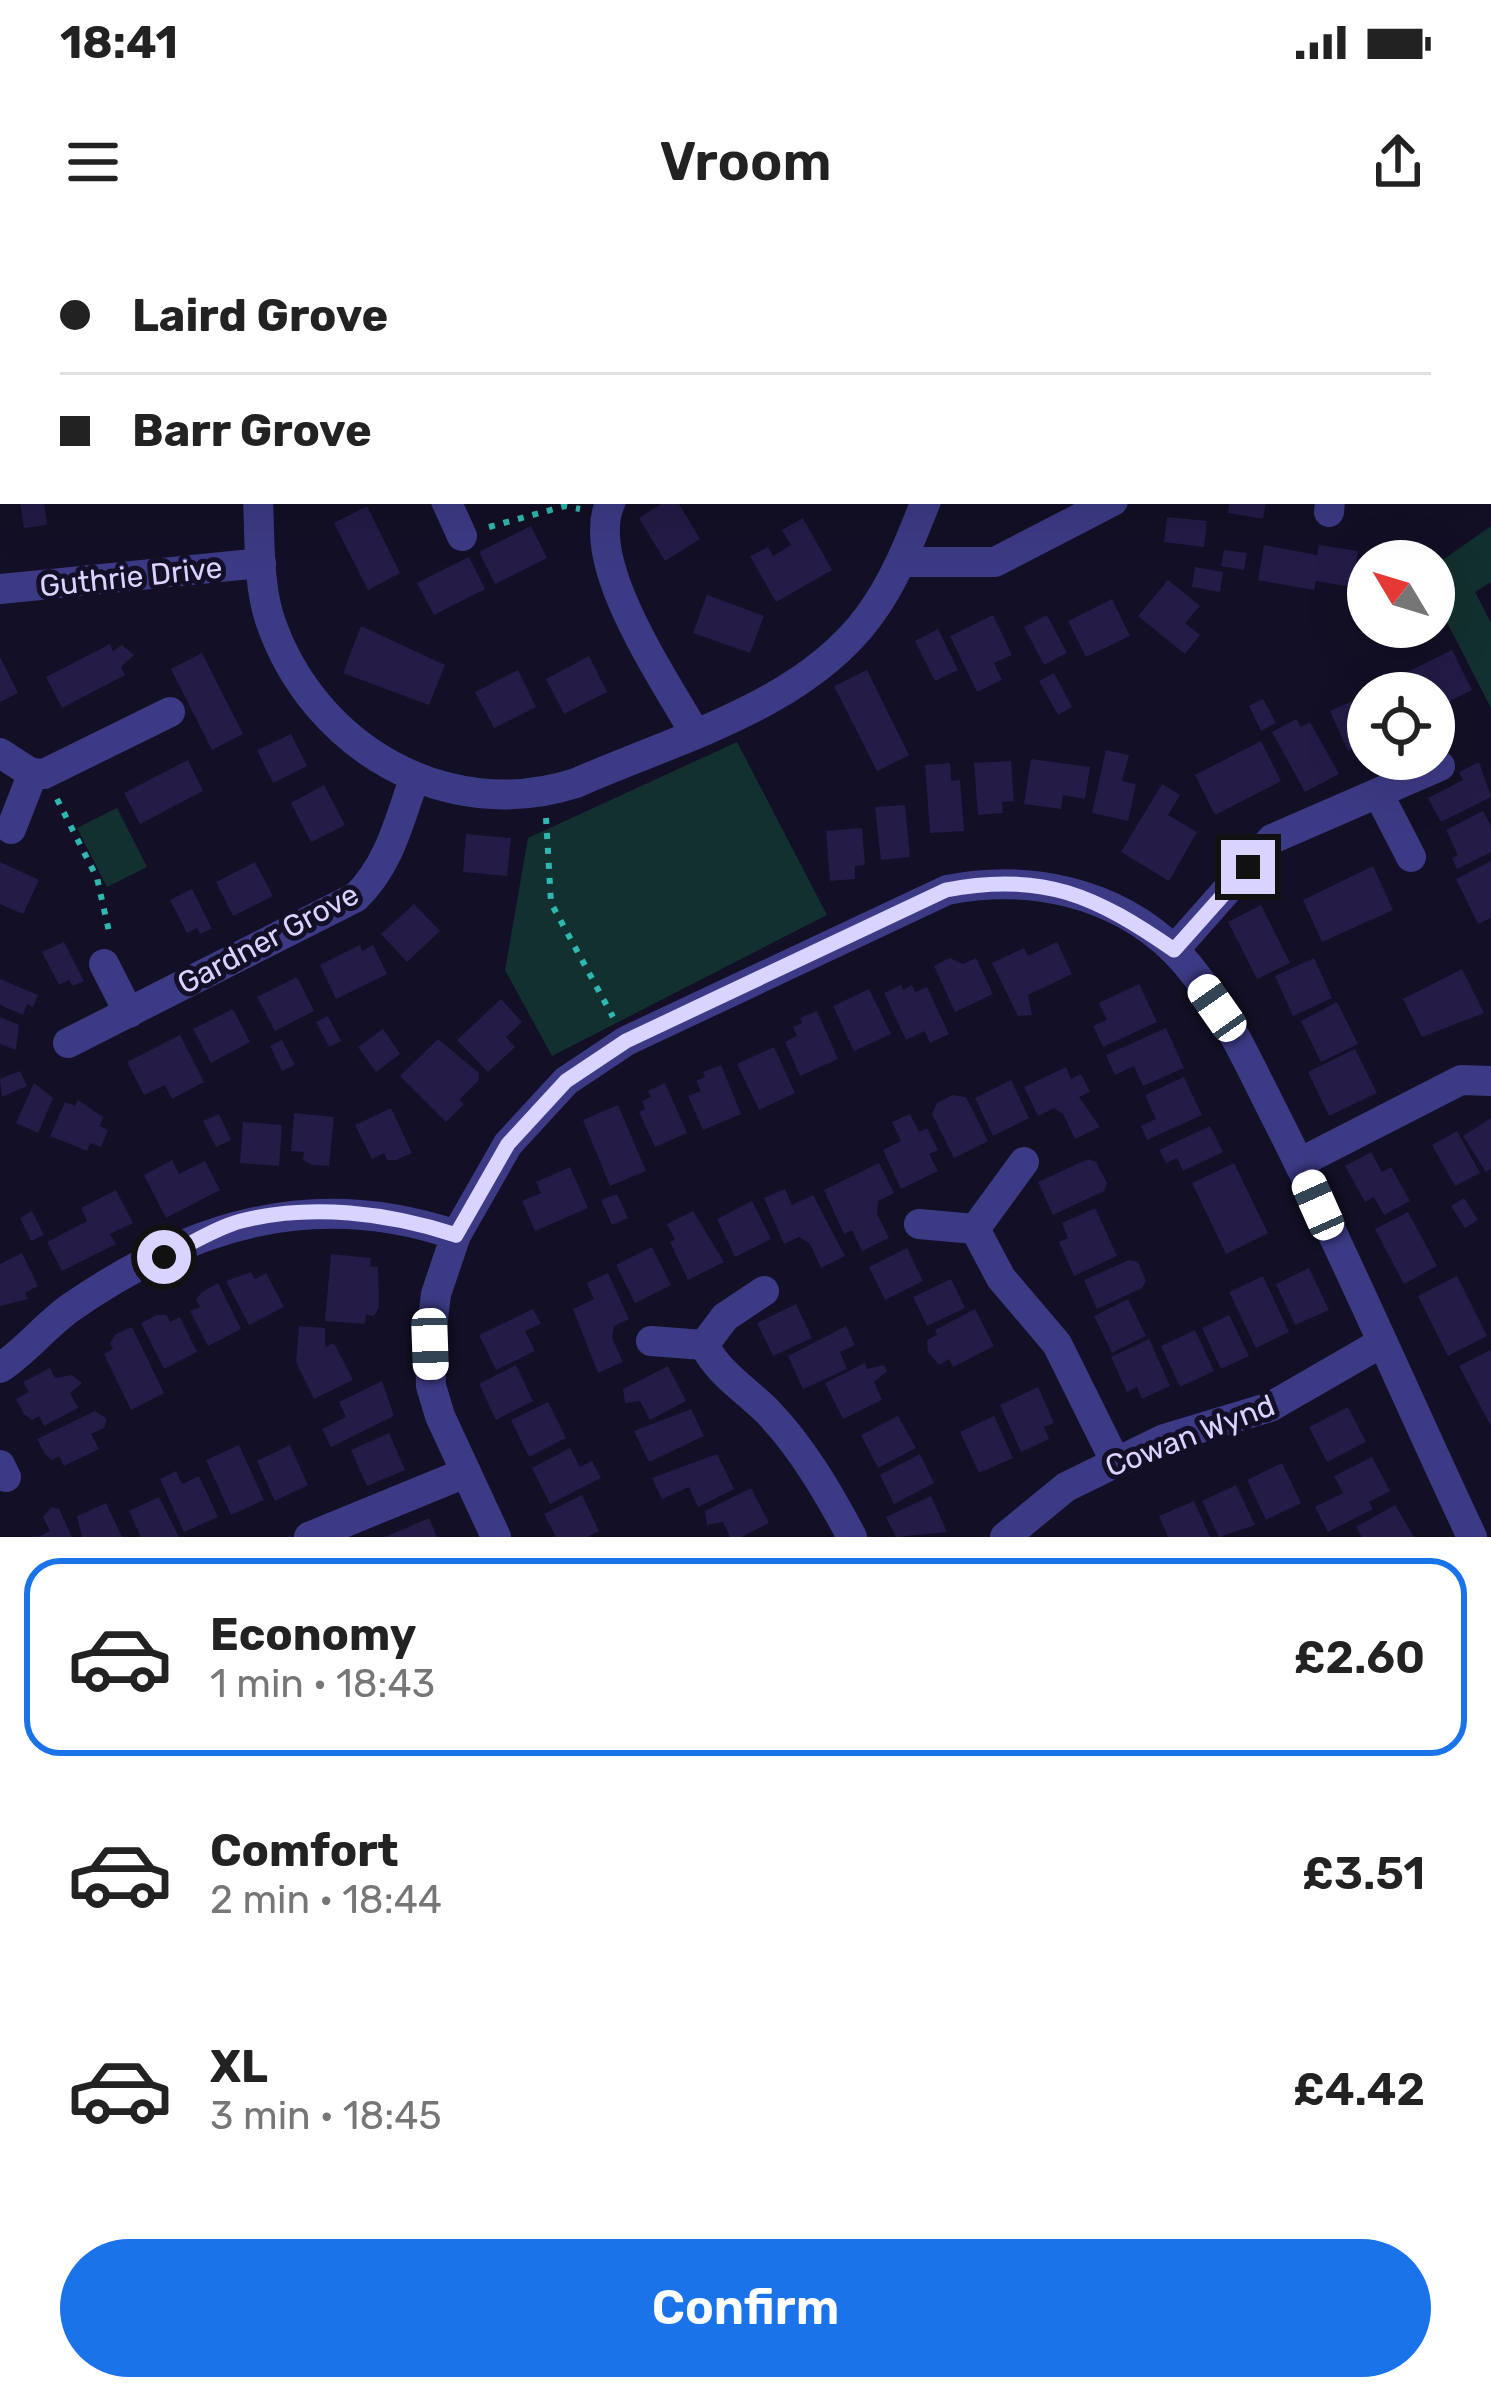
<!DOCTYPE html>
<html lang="en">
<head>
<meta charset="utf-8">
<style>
	:root { --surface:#fff; --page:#f2f2f2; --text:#222; --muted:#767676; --line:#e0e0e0; --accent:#1a73e8 }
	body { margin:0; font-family:Rubik,sans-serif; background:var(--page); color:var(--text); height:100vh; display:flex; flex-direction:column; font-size:45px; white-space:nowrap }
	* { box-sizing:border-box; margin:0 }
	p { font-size:39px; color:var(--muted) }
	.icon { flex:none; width:66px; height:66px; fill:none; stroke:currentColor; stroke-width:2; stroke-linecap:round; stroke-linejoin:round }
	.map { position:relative; height:1297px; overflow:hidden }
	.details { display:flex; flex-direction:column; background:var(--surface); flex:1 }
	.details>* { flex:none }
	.top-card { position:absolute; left:0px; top:0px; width:1491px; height:264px; box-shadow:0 12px 48px #0002; display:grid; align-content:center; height:264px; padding:0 60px; background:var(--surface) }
	.needle { width:78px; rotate:308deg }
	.buttons { position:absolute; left:1347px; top:300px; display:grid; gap:24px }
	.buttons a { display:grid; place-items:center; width:108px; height:108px; border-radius:50%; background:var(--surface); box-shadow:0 12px 48px #0002; font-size:60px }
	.end { position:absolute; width:54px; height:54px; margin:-27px; border:15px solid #d9d4ff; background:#111; box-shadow:0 0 0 6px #111 }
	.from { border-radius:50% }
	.car { position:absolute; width:36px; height:72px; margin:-36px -18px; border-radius:15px; box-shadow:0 0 9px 3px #0007; background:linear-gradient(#fff 24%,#345 0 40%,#fff 0 76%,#345 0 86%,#fff 0) }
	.top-card b { display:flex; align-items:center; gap:42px; height:114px; font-size:45px }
	.top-card b+b { border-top:3px solid var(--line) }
	.top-card i { width:30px; height:30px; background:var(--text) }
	ul { padding:21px 0 0; list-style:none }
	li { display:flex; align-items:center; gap:36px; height:198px; margin:0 24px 18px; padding:0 36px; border:6px solid transparent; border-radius:36px }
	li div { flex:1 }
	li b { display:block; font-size:45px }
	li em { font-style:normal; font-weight:600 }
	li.selected { border-color:var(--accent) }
	li>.icon { width:108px; height:108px; stroke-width:1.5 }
	.button { display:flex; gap:24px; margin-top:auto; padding:24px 60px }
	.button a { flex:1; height:138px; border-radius:72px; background:var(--accent); color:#fff; font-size:48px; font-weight:600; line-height:138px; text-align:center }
	.status { display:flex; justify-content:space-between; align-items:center; height:84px; padding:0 60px; background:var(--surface); direction:ltr }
	.status svg { height:33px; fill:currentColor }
	header { display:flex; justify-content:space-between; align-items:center; height:156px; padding:0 60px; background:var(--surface); font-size:54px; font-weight:600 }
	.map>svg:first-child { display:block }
	.green { fill:#12302f }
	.building { fill:#241b47 }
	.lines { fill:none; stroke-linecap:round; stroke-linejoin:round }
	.path { stroke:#2fb8b0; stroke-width:6; stroke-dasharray:6 9; stroke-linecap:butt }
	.minor { stroke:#3d3a85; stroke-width:30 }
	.route { stroke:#d9d4ff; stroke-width:15 }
	.labels { text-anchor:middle; stroke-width:10; stroke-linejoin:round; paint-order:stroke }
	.street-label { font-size:30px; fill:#d9d4ff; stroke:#130f26 }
</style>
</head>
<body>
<div class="status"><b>18:41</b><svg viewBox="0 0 49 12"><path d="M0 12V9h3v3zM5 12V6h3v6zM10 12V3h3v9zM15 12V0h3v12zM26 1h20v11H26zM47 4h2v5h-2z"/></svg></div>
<header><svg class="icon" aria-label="menu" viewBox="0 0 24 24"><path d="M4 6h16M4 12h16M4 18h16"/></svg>Vroom<svg class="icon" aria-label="share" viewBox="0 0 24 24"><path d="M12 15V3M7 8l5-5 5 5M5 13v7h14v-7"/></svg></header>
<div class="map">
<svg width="1491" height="1297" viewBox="0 0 1491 1297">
	<rect width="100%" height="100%" fill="#130f26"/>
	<g class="green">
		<polygon points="1491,286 1491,342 1475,352 1491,383 1491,468 1434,357 1434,326"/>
		<polygon points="737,502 827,675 552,816 505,730 528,598"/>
		<polygon points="117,568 147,627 107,647 77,588"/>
	</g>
	<g class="building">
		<polygon points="20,261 44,261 47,285 24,288"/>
		<polygon points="666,261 677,261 700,299 665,321 639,278"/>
		<polygon points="1230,261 1266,261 1263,279 1228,273"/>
		<polygon points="367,266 400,333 368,350 334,283"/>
		<polygon points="1167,277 1207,281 1204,307 1164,302"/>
		<polygon points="803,278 832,330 776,362 750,316 768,307 773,316 791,305 782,290"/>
		<polygon points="531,286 547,318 495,344 479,312"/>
		<polygon points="1264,305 1317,315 1319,305 1358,311 1352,347 1316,341 1314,350 1258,340"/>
		<polygon points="1224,310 1247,313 1244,330 1221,326"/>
		<polygon points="469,317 485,349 434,375 417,343"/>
		<polygon points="1195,327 1223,332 1220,352 1192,347"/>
		<polygon points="1168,340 1200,366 1185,383 1200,395 1185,414 1138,376"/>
		<polygon points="707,355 764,376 750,413 693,393"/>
		<polygon points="1112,359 1130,396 1086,417 1068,381"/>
		<polygon points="993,375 1012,415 994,423 1002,440 977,452 950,396"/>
		<polygon points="1047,375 1067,413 1044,425 1024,387"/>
		<polygon points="361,386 445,425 429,465 343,433"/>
		<polygon points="938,389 958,430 935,441 915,401"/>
		<polygon points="110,404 113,411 122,405 134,415 121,427 125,435 62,468 46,437"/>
		<polygon points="1452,410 1472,450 1434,469 1434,453 1398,453 1391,440"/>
		<polygon points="202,413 243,494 212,510 171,429"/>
		<polygon points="589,416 607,452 564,474 546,439"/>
		<polygon points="0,417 18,453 0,462"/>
		<polygon points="518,430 536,467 494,488 475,452"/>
		<polygon points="867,430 909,515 877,531 834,446"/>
		<polygon points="1054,433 1072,467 1058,475 1039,441"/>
		<polygon points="1368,454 1368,502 1348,511 1330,471"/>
		<polygon points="1263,459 1276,483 1261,491 1249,466"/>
		<polygon points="1296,479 1301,487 1310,482 1339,534 1305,552 1272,492"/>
		<polygon points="291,494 307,526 273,543 257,510"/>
		<polygon points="1261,501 1281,541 1215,575 1195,535"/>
		<polygon points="1106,510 1129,515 1122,541 1136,544 1128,581 1092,573"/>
		<polygon points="1031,519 1090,527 1085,559 1063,555 1061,569 1024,564"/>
		<polygon points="188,520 203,551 140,584 124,553"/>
		<polygon points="1011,521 1014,561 1002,562 1003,573 978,575 974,523"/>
		<polygon points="1479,522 1491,557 1441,582 1428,558 1463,540 1459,532"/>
		<polygon points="950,523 951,541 960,540 964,591 930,593 925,525"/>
		<polygon points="1162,544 1180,555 1168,575 1197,592 1169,641 1121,612"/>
		<polygon points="324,545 345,585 311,602 291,563"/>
		<polygon points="905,565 910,617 881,620 875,567"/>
		<polygon points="1483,571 1491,586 1491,612 1457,629 1452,618 1458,615 1446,590"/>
		<polygon points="862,588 865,625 855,626 855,639 830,641 826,591"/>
		<polygon points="466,594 511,598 507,636 463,632"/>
		<polygon points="1491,621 1491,678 1478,684 1456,639"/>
		<polygon points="0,622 39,640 23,674 0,664"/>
		<polygon points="255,622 273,656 233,676 216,642"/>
		<polygon points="1373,626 1393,670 1322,702 1303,660"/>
		<polygon points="192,649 212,689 200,694 197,688 187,693 170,660"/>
		<polygon points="414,664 440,691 407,722 381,694"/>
		<polygon points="1261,665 1290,723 1257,739 1228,682"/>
		<polygon points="64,702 84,741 73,746 69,740 59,745 42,712"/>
		<polygon points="1057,702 1072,734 1028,755 1032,775 1018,776 992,723 1024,708 1028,716"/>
		<polygon points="360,705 362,711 373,705 387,734 336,759 320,725"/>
		<polygon points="950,718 963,724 976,718 993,754 955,772 934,726"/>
		<polygon points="1314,718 1332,758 1293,776 1275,736"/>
		<polygon points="1462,729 1484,773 1422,797 1403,759"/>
		<polygon points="297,737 314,771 275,791 257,757"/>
		<polygon points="0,739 38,755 33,767 27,764 23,775 0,765"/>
		<polygon points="1139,744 1157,782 1103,807 1093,786 1107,780 1099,763"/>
		<polygon points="901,745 903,750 912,745 915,752 927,747 949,794 930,803 925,791 906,800 884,753"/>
		<polygon points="869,749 891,794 854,811 833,766"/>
		<polygon points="501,759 522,782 506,797 515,807 488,832 457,800"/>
		<polygon points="1337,762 1358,804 1321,822 1301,781"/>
		<polygon points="233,769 250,802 211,823 193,789"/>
		<polygon points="817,771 838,819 800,836 785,802 797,796 793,787 802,783 800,778"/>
		<polygon points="328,776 341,801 329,807 316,782"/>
		<polygon points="0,777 19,785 16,810 0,804"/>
		<polygon points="1166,788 1184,828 1143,846 1134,826 1115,835 1106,815"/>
		<polygon points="383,789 400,814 376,832 358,807"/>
		<polygon points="180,795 204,842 172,859 165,845 144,855 127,822"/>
		<polygon points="438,799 479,833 478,841 459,860 464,864 446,882 400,836"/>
		<polygon points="282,800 295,825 282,831 270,806"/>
		<polygon points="774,807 795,853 759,870 737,824"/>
		<polygon points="1355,809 1377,853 1329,876 1308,832"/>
		<polygon points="721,825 741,874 703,890 688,856 701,851 696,841 705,837 703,832"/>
		<polygon points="1066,827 1071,839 1081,834 1090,852 1079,857 1100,887 1075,899 1063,874 1054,868 1038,876 1024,847"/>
		<polygon points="20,831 27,846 2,857 0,839"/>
		<polygon points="1184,837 1202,875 1147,900 1141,886 1156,879 1145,855"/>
		<polygon points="1011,840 1029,878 993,896 975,858"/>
		<polygon points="34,843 53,858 38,893 16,883"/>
		<polygon points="665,843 687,893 655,907 639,872 645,869 642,861 651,857 648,851"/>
		<polygon points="953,855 966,857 988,901 954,918 932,874 937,863"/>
		<polygon points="78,860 103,877 100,886 108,890 101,907 90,903 87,911 50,896 65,862 75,866"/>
		<polygon points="618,865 646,931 610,946 583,880"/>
		<polygon points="391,868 412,913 396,920 387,920 384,913 372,919 355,885"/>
		<polygon points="294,873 334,877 329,926 312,925 303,920 304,912 291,911"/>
		<polygon points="219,874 231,900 216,907 203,881"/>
		<polygon points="910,874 919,892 927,888 938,910 929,914 938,931 901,949 883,910 901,901 892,882"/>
		<polygon points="1491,878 1491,929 1486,932 1463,896"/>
		<polygon points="243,882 282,885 279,926 240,923"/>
		<polygon points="1210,886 1223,912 1183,931 1177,918 1166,923 1159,910"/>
		<polygon points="1457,891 1480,933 1455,946 1432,905"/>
		<polygon points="1371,912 1382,932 1391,927 1410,961 1384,975 1374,957 1365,962 1345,926"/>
		<polygon points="1088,919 1096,922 1107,943 1104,951 1053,975 1038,942"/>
		<polygon points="172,920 179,934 205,921 220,950 166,978 144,935"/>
		<polygon points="879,923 894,953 878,961 877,974 889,998 862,1011 852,990 844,994 824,950"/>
		<polygon points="1234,923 1268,993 1226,1014 1192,943"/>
		<polygon points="570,927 588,968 535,991 522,961 541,953 536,942"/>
		<polygon points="785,949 792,965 813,955 845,1016 821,1028 810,1004 799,997 784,1004 764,958"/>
		<polygon points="116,950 133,983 110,994 116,1004 62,1031 47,1002 87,981 81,968"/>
		<polygon points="617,954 628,978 612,985 601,960"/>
		<polygon points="1464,958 1478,980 1465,988 1451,966"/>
		<polygon points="752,961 771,999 735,1017 717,979"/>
		<polygon points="1095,968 1117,1016 1074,1036 1059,1002 1068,998 1062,983"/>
		<polygon points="32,971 44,995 31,1001 20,978"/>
		<polygon points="693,971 724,1022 688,1040 670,1002 675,1000 667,984"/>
		<polygon points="1408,972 1437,1026 1404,1044 1375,989"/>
		<polygon points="652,1007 671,1045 635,1063 616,1025"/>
		<polygon points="907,1008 923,1041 885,1060 869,1027"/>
		<polygon points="22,1013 38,1046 25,1053 28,1059 0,1066 0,1024"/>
		<polygon points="331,1014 371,1018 370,1026 378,1027 379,1067 374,1076 366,1075 365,1084 325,1081"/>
		<polygon points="1129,1020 1138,1022 1146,1041 1142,1048 1097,1069 1084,1040"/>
		<polygon points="1309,1028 1329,1070 1295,1085 1276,1044"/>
		<polygon points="251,1032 255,1039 266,1033 284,1067 249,1085 226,1041"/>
		<polygon points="608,1033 629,1079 614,1086 612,1098 623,1122 598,1133 573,1069 594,1059 587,1043"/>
		<polygon points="1263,1036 1289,1092 1256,1108 1229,1052"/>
		<polygon points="1457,1036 1487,1096 1448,1116 1418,1056"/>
		<polygon points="951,1039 965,1068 927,1086 913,1057"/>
		<polygon points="218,1043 241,1089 208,1106 190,1071 200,1067 196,1059 202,1052"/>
		<polygon points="1128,1059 1146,1096 1112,1113 1094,1076"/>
		<polygon points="796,1064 812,1098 773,1116 757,1083"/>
		<polygon points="533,1069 541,1084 525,1091 535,1111 496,1130 479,1095"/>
		<polygon points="975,1069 994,1106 953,1127 949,1119 939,1125 928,1112 927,1100 937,1095 935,1090"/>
		<polygon points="157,1075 167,1075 170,1082 180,1077 197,1112 164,1129 141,1083"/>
		<polygon points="1229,1075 1249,1116 1221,1129 1202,1088"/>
		<polygon points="299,1086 325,1088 325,1107 334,1103 353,1140 314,1159 296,1122"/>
		<polygon points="846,1086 855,1105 840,1112 847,1129 803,1149 788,1116"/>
		<polygon points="132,1087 164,1153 131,1170 104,1114 113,1109 110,1103 116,1094"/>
		<polygon points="1195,1090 1214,1131 1180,1147 1161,1106"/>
		<polygon points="1149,1099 1170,1146 1142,1159 1137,1147 1127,1152 1111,1117"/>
		<polygon points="1491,1110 1491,1186 1459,1126"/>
		<polygon points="865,1123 867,1129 884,1125 887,1131 874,1142 882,1160 843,1179 825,1143"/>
		<polygon points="516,1125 533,1161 496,1180 479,1144"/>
		<polygon points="668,1126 686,1161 650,1180 640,1161 625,1163 623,1149"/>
		<polygon points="50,1128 55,1138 72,1135 82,1143 70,1153 78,1168 44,1186 39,1176 32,1180 24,1174 16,1159 29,1152 23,1142"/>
		<polygon points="382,1141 394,1176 331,1207 322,1189 346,1177 339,1162"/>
		<polygon points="1038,1147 1054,1183 1044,1187 1049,1199 1021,1212 1000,1165"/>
		<polygon points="548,1162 566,1198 529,1217 511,1180"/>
		<polygon points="1348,1167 1366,1202 1327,1222 1309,1187"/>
		<polygon points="691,1169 704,1196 649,1222 634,1191"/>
		<polygon points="95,1171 107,1179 104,1188 91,1194 99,1209 64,1226 59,1216 52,1220 45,1214 37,1199"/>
		<polygon points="898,1176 916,1208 878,1228 861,1195"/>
		<polygon points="994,1176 1013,1218 979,1233 960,1192"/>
		<polygon points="389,1193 405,1230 367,1246 351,1210"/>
		<polygon points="239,1205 264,1260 231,1275 206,1220"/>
		<polygon points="290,1205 308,1245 275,1261 257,1221"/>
		<polygon points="570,1208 580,1227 592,1221 601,1238 550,1264 532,1228"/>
		<polygon points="717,1214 734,1249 698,1267 689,1247 662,1259 652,1238"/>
		<polygon points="920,1214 934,1243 894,1264 880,1235"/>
		<polygon points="1372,1217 1390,1251 1369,1262 1373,1269 1328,1292 1315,1267 1343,1253 1334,1236"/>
		<polygon points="1282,1223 1301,1263 1266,1280 1247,1240"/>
		<polygon points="176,1231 182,1244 199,1236 218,1277 184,1292 160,1239"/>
		<polygon points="1236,1245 1255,1285 1219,1297 1202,1261"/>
		<polygon points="751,1248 769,1283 741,1297 730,1297 723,1282 707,1285 705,1271"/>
		<polygon points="582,1255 599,1291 587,1297 556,1297 544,1274"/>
		<polygon points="931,1256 947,1292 896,1297 886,1277"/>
		<polygon points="159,1257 179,1297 141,1297 129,1271"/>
		<polygon points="1194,1261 1210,1297 1168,1297 1159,1276"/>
		<polygon points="106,1263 122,1297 82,1297 77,1276"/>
		<polygon points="1395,1265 1414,1297 1362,1297 1356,1287"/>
		<polygon points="52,1267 59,1269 72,1297 38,1297 50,1291 43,1277"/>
		<polygon points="429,1278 437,1297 385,1297"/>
	</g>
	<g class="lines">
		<g class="path">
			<polyline points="0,169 3,168"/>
			<polyline points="489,287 565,266 580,269"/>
			<polyline points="57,559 97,638 110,696"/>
			<polyline points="546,578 551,663 613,777"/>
		</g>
		<g class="minor">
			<polyline points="334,0 340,3"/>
			<polyline points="871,0 873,3"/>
			<polyline points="1157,0 1161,3"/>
			<polyline points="169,3 175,0"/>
			<polyline points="1002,3 1008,0"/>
			<path d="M258,261c2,38 0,83 12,119 43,127 176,205 306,163 99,-44 227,-77 293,-167 26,-35 41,-75 57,-115"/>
			<polyline points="446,261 462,296"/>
			<path d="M611,261c-29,60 53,177 83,231"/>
			<polyline points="1329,272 1330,261"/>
			<polyline points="902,322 995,322 1113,261"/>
			<polyline points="0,349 261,323"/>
			<polyline points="0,513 31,533 44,534 170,472"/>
			<polyline points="1378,553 1411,617"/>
			<polyline points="11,589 33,533"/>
			<polyline points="1174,710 1272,599 1440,526"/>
			<polyline points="104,724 129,773"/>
			<path d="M68,803l288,-146c33,-32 43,-75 58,-118"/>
			<polyline points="1299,923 1461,840 1491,841"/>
			<polyline points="919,984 975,989 1024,922"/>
			<polyline points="975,989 1001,1038 1057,1104 1116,1223"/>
			<polyline points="651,1101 704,1105 725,1077 764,1051"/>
			<path d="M704,1105c16,30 40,43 64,67 34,35 61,82 84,125"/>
			<path d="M0,1128c26,-17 45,-42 70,-60 121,-84 244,-121 386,-73"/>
			<polyline points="0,1225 6,1237"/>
			<polyline points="309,1297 465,1233"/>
			<path d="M496,1297l-56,-121 -9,-30 -1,-42 6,-50 20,-59 52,-91 58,-63 60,-40 321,-151c80,-16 167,1 228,61 46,47 74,114 104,172 68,135 128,276 193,414"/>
			<polyline points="1005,1297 1066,1247 1164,1199 1270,1167 1381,1103"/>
		</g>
	</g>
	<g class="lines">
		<path class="route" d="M164,1017c25,-12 51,-29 77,-36 70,-18 148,-8 215,14l52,-91 58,-63 60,-40 320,-151c97,-19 150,6 228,60l74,-83"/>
	</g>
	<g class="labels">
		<g class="street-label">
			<text transform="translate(131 337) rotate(-6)" y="10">Guthrie Drive</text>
			<text transform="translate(268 699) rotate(-28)" y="10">Gardner Grove</text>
			<text transform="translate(1190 1196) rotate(-21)" y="10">Cowan Wynd</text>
		</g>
	</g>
</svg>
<div class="buttons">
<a><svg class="needle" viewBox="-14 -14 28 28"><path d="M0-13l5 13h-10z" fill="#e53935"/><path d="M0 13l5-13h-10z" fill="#767676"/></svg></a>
<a><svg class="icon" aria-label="locate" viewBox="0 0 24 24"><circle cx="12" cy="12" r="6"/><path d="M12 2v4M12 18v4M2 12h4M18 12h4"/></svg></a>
</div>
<i class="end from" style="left:164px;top:1017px"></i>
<i class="end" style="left:1248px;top:627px"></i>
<i class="car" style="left:1217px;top:768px;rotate:325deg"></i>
<i class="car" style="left:1318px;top:965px;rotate:336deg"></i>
<i class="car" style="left:430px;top:1104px;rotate:178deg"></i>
<div class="top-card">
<b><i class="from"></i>Laird Grove</b>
<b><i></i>Barr Grove</b>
</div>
</div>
<section class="details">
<ul>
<li class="selected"><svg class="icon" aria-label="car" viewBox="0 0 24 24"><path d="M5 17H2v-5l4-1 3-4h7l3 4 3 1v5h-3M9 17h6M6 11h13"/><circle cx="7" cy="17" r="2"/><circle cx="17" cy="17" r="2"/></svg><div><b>Economy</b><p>1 min · 18:43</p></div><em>£2.60</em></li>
<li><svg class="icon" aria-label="car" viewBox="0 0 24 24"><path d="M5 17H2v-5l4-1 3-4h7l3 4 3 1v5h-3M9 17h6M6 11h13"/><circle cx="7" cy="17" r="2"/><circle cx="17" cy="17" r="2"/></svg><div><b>Comfort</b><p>2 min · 18:44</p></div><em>£3.51</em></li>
<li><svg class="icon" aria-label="car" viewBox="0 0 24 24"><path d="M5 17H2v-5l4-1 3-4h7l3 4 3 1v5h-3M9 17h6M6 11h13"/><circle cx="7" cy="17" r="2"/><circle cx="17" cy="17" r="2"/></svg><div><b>XL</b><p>3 min · 18:45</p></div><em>£4.42</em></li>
</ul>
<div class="button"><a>Confirm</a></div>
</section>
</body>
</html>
